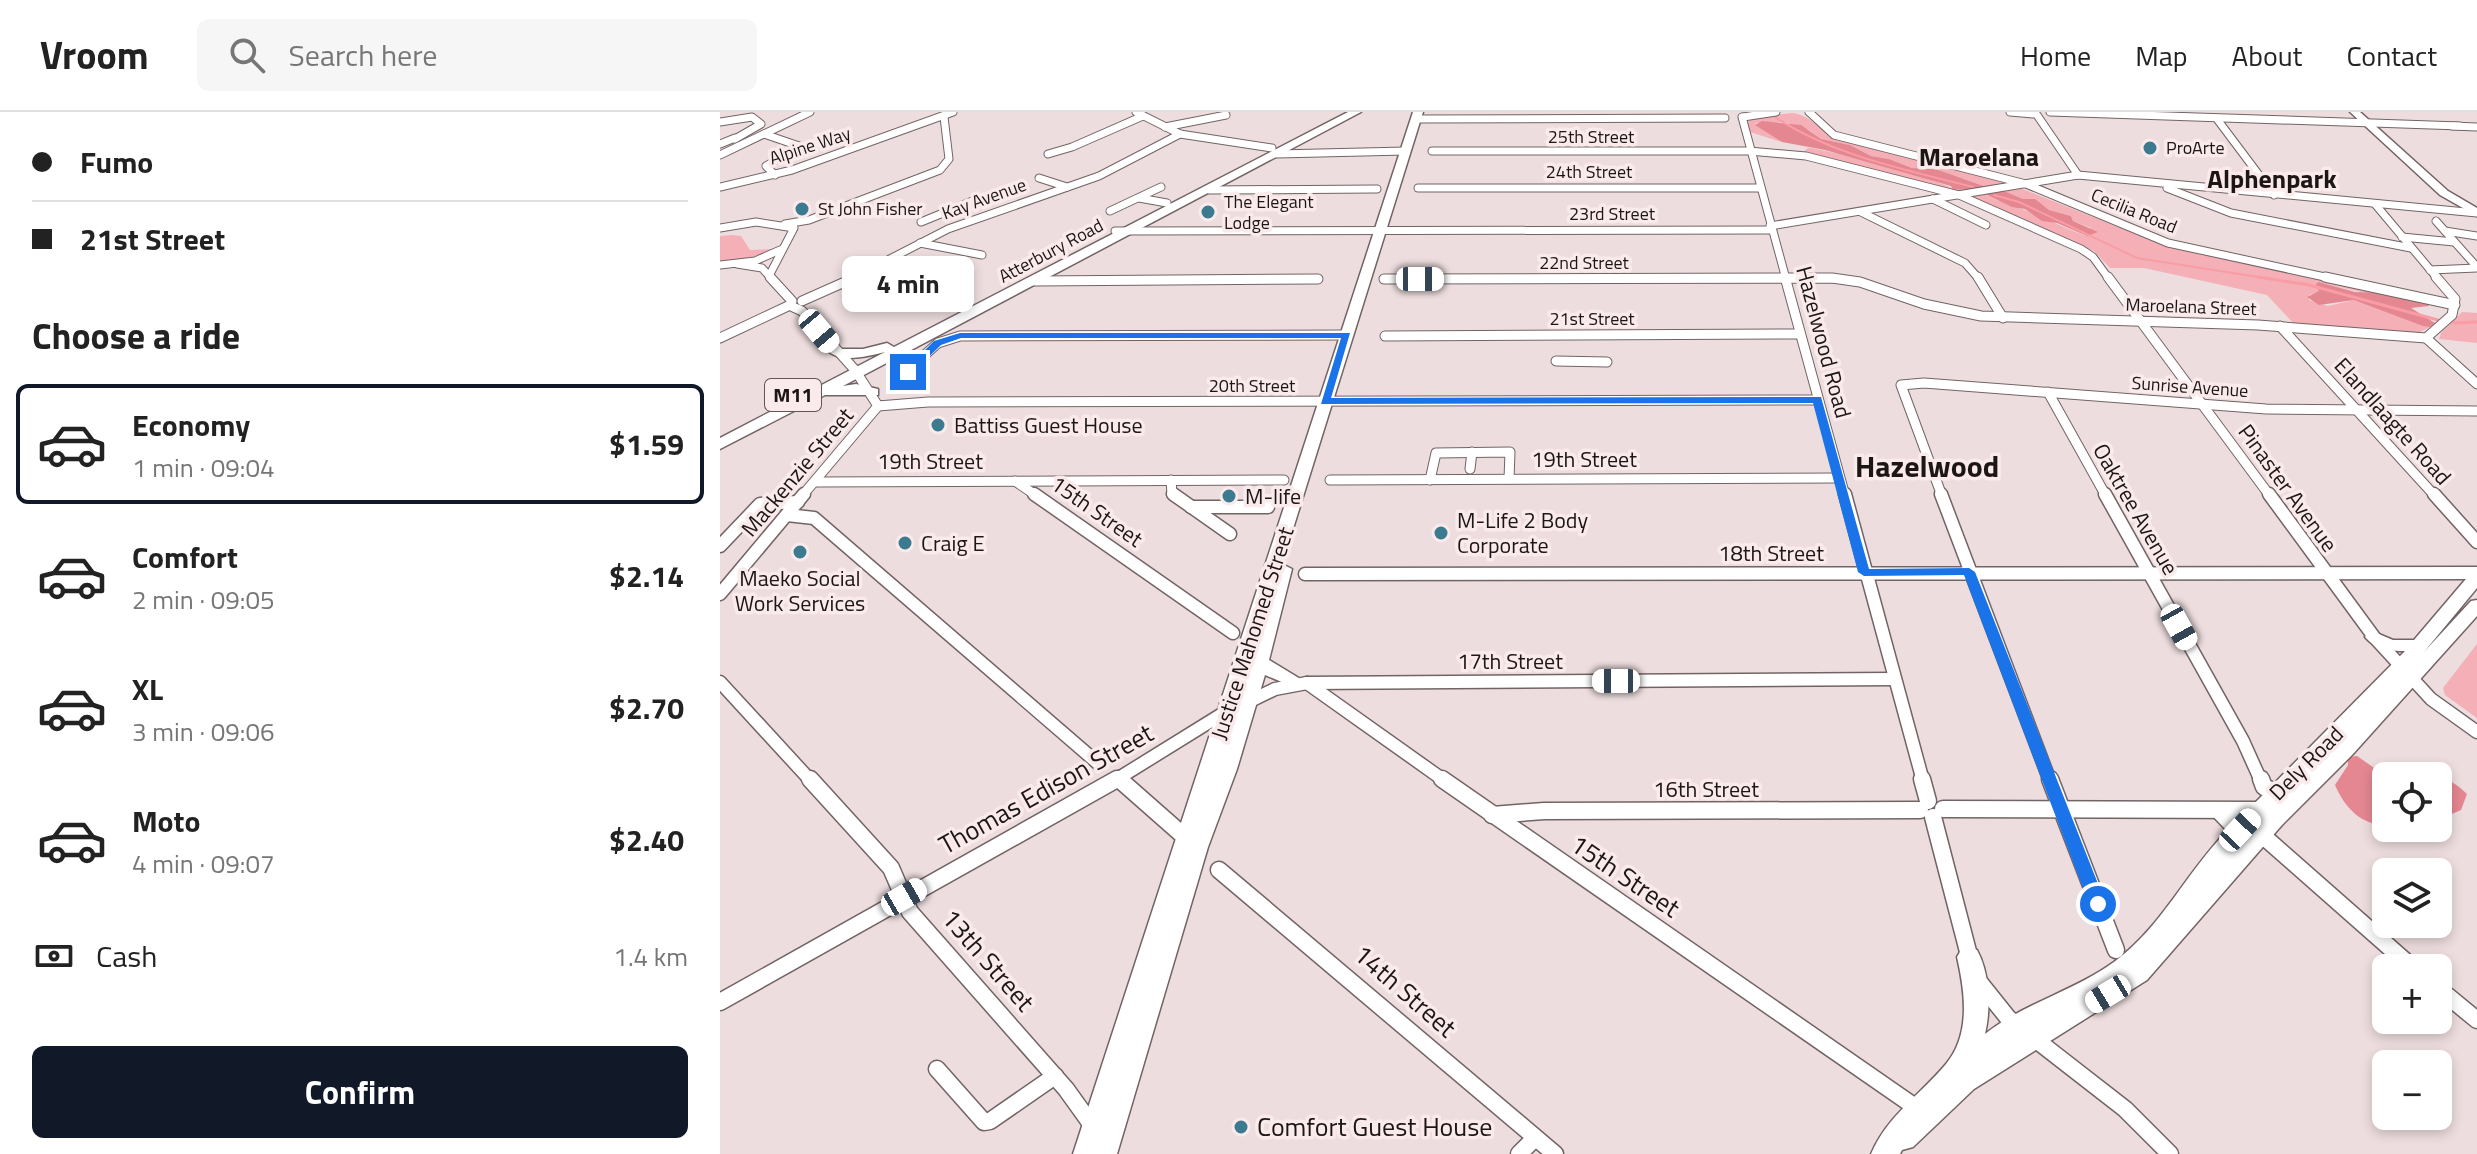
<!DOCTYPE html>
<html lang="en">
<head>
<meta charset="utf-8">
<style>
	:root { --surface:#fff; --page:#f6f6f6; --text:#222; --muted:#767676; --line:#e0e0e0; --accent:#111827 }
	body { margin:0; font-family:"Titillium Web",sans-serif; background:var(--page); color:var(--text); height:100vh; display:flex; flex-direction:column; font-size:30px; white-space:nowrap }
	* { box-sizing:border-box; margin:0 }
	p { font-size:26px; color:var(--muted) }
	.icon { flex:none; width:44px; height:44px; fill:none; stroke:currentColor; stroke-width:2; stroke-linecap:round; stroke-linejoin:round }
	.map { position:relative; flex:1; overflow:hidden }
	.panel { display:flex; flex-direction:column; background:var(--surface); width:720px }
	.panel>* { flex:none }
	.top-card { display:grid; align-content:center; height:176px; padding:0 32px; background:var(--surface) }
	.tools { position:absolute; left:1652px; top:650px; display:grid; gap:16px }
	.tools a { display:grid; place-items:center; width:80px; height:80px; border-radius:12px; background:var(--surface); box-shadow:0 4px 12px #0003; font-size:40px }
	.end { position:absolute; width:36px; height:36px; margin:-18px; border:10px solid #1a73e8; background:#fff; box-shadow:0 0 0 4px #fff }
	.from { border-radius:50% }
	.bubble { position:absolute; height:56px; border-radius:12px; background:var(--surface); box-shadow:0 4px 12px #0003; font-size:26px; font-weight:700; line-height:56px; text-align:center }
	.car { position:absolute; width:24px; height:48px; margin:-24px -12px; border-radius:10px; box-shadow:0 0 6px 2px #0007; background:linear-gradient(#fff 24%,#345 0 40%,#fff 0 76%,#345 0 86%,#fff 0) }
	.top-card b { display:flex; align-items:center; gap:28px; height:76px; font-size:30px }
	.top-card b+b { border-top:2px solid var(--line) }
	.top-card i { width:20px; height:20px; background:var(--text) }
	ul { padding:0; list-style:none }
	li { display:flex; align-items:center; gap:24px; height:120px; margin:0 16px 12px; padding:0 16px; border:4px solid transparent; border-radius:12px }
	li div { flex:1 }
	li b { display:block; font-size:30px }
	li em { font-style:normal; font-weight:700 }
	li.selected { border-color:var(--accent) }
	li>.icon { width:72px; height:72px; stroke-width:1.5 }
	h2 { padding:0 32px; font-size:36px; line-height:96px }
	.pay { display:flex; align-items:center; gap:20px; height:88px; padding:0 32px; font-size:30px }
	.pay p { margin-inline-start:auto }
	.button { display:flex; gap:16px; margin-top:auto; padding:16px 32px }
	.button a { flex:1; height:92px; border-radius:12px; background:var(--accent); color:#fff; font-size:32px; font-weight:700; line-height:92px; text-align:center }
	header { display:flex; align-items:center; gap:48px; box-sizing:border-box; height:112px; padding:0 40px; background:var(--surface); border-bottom:2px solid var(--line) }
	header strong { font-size:38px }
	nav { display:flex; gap:44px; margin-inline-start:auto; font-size:28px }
	.search { width:560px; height:72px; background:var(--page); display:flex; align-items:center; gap:20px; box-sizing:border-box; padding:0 28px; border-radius:12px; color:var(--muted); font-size:30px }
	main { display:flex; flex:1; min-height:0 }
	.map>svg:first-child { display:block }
	.green { fill:#f4b0b6 }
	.forest { fill:#e48791 }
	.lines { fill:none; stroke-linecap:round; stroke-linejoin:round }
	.stream-far1 { stroke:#fa9ca5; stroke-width:2 }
	.stream { stroke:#fa9ca5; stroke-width:3 }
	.street-far3-casing { stroke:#726465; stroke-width:9 }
	.street-far2-casing { stroke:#726465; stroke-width:11 }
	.street-far1-casing { stroke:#726465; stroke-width:15 }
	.street-casing { stroke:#726465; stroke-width:19 }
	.secondary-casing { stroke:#726465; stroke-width:3 }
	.primary-casing { stroke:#726465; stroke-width:3 }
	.street-far3 { stroke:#fff; stroke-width:7 }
	.street-far2 { stroke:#fff; stroke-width:9 }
	.street-far1 { stroke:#fff; stroke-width:12 }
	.street { stroke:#fff; stroke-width:16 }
	.secondary { fill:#fff; fill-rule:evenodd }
	.primary { fill:#fff; fill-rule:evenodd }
	.route { fill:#1a73e8 }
	.poi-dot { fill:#3c7a90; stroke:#faeaeb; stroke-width:3 }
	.labels { text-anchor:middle; stroke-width:7; stroke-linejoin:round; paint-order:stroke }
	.far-street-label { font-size:18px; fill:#1c1616; stroke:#faeaeb }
	.far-poi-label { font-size:18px; fill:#1c1616; stroke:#faeaeb; text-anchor:start }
	.shield { fill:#faeaeb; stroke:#5f5656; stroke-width:2 }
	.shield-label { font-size:20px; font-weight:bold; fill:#1c1616 }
	.street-label { font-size:22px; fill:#1c1616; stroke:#faeaeb }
	.poi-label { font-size:22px; fill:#1c1616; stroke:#faeaeb; text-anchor:start }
	.far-district-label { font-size:26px; font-weight:bold; fill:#1c1616; stroke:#faeaeb }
	.near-street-label { font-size:26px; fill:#1c1616; stroke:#faeaeb }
	.near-poi-label { font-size:26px; fill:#1c1616; stroke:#faeaeb; text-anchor:start }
	.district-label { font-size:30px; font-weight:bold; fill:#1c1616; stroke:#faeaeb }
</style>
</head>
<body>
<header>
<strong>Vroom</strong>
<div class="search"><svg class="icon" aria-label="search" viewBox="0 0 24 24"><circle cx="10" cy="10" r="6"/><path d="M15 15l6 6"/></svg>Search here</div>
<nav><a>Home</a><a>Map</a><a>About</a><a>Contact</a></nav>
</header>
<main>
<section class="panel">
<div class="top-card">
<b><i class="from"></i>Fumo</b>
<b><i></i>21st Street</b>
</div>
<h2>Choose a ride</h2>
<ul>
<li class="selected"><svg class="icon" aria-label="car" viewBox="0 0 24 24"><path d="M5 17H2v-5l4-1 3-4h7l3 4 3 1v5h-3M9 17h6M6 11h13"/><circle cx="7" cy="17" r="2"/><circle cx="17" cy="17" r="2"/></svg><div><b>Economy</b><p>1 min · 09:04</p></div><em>$1.59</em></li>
<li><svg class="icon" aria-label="car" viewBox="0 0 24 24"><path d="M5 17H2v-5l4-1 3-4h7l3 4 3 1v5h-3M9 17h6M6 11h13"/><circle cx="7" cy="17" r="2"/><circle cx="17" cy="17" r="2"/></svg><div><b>Comfort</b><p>2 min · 09:05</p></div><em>$2.14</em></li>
<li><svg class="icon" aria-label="car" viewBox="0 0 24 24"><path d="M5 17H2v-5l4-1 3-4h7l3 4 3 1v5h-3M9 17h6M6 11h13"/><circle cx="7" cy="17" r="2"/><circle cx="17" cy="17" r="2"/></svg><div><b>XL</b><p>3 min · 09:06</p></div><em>$2.70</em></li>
<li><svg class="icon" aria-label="car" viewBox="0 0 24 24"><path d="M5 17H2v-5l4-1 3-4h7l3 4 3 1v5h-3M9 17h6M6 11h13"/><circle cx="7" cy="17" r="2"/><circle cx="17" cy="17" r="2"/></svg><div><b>Moto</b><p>4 min · 09:07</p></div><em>$2.40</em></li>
</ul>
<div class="pay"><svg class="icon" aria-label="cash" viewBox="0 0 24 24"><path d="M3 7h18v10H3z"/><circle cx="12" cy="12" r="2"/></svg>Cash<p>1.4 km</p></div>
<div class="button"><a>Confirm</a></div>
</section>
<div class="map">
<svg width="1757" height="1042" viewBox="0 0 1757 1042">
	<rect width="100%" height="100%" fill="#edddde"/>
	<g class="green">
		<path d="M1073,1c19,3 29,19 48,27l170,44 -22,4 -50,-18 -27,-2 -23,-9 -18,-3 -21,-11 -29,-6 -12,-9 -24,-8 -30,1 27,19 -32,-10 -3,-9 6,-6z"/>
		<path d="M1088,36c14,0 137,33 147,42l-152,-37z"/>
		<path d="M1300,76l146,58 221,47h-22l-46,-11v10l-10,3v5l19,6 26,-6 76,27 -12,6 -16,1 -108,-10 -27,-29 -123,-27h-34l-16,-17 -123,-54c2,-1 10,-4 12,-3 5,1 12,6 17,7 29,9 56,24 86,35l5,-8 -18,-7 -2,-5 -22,-6 -15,-11h-11l-19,-8z"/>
		<polygon points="12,123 21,124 30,138 54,137 33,147 0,151 0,124"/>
		<polygon points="1742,200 1757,201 1757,231 1719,227 1721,221"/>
		<polygon points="1757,532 1757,606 1725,583 1723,576"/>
	</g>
	<g class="forest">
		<polygon points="1042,9 1081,13 1101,27 1130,33 1151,44 1169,47 1192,56 1216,57 1269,76 1233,78 1231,74 1105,38 1062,30 1035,13"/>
		<polygon points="1284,79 1303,87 1315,87 1329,98 1351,104 1353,109 1378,120 1367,124 1337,111 1322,109 1305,97 1292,95 1265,82"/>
		<polygon points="1599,170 1635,180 1667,181 1707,189 1709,194 1691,196 1715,211 1710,215 1703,214 1634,188 1599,193 1587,185 1599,179 1596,172"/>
		<path d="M1637,644l29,20v49c-25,0 -41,-17 -51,-40l13,-20v-8z"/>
		<path d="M1701,660c20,4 32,8 46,22l-6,16 -23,10v-44h-24z"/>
	</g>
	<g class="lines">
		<g class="stream-far1">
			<path d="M1053,4c61,40 130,53 200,71"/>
			<polyline points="1274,83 1299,90 1417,146 1551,167"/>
		</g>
		<g class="stream">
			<polyline points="1538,165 1589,173 1718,208"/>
			<polyline points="1734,211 1757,210"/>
		</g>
		<g class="street-far3-casing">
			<g id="street-far3">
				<polyline points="416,0 460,22 552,36"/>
				<polyline points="1089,0 1114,23 1306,72 1448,131 1614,167"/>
				<polyline points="1290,0 1313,2"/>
				<polyline points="1330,0 1740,14"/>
				<polyline points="1317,3 1358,63"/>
				<polyline points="1022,5 1066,167"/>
				<polyline points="1023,5 1056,0"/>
				<polyline points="696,7 1005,6"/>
				<polyline points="1497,7 1554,83"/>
				<polyline points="0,10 32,5 41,12 15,27"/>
				<polyline points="1732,14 1757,15"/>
				<polyline points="445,15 506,3"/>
				<polyline points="44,22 79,34"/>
				<polyline points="0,32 15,26"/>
				<polyline points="712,39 1029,39 1086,44 1239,83 1361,137 1373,145 1389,167"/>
				<polyline points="328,42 352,35 423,4"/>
				<polyline points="557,42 686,39"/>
				<polyline points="0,43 90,0"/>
				<polyline points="55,63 46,54 79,34"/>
				<polyline points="319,66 347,75"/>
				<polyline points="0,75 72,58 233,0"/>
				<polyline points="698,76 1039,76"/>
				<polyline points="1447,76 1511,101 1691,136"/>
				<polyline points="489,78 657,77"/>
				<polyline points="419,86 447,91"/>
				<polyline points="1213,87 1266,113"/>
				<polyline points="1655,92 1718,167"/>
				<polyline points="390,99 441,75"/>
				<polyline points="1141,100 1245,151 1259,167"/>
				<polyline points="1716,109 1757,155"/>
				<polyline points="201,110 255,88"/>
				<polyline points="65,112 89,108 220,58 229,47 224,5"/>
				<polyline points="1050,114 1358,63 1757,101"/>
				<polyline points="0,116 36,110 74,116 50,162"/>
				<polyline points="395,119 1051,118"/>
				<polyline points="1725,119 1757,124"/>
				<polyline points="1682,125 1734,130"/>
				<polyline points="200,131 262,143"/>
				<polyline points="17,152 42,156 52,167"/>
				<polyline points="0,153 35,149 60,138"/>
				<polyline points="1710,158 1757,156"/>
				<polyline points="131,167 228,117 379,64 460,22"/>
				<polyline points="679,167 1119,167"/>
			</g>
		</g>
		<g class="street-far2-casing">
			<g id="street-far2">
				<polyline points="50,165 72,189"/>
				<polyline points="1065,165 1125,384"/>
				<polyline points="1258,165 1283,206"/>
				<polyline points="1388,165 1550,384"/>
				<polyline points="1605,165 1735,193"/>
				<polyline points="664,167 1112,166 1140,170 1204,192 1261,204 1538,213 1706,226 1732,203 1735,187 1716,165"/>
				<polyline points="315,169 598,167"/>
				<polyline points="82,189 136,165"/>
				<polyline points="73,195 82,199 135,258 158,294 82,384"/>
				<polyline points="1560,214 1715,384"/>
				<polyline points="665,224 1080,222"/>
				<polyline points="0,226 68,194"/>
				<polyline points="1706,226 1757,272"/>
				<polyline points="836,249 887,250"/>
				<polyline points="180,265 218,231 240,224 627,223"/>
				<polyline points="1328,280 1386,384"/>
				<polyline points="158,294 208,290 1097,288"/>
				<polyline points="750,357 752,340"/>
				<polyline points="451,368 452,382 456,384"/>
				<polyline points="610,368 1118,366"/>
				<polyline points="710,368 716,341 790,340 789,367"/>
				<polyline points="295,369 317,384"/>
				<polyline points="95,370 564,368"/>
				<polyline points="1222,384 1181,273 1204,271 1546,297 1757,299"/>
			</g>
		</g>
		<g class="street-far1-casing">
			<g id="street-far1">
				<polyline points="314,382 513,521"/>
				<polyline points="453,382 510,422"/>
				<polyline points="1125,382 1203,669"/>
				<polyline points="1221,382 1330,669"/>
				<polyline points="1385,382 1523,629 1541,669"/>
				<polyline points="1549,382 1654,525 1711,587 1757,620"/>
				<polyline points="1714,382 1757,430"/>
				<polyline points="471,395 548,395"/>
				<polyline points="67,403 94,406 380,653"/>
				<polyline points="0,434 40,392 78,390"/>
				<polyline points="585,462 1757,461"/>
				<polyline points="0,482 84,382"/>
				<polyline points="0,570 91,669"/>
				<polyline points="587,571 725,669"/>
				<polyline points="524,592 555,577 587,571 1174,567"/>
				<polyline points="398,667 401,669"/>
				<polyline points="394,669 507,599"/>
			</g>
		</g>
		<g class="street-casing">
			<g id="street">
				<polyline points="90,667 171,756 190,800 346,977 374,1016"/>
				<polyline points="399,667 466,726"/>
				<polyline points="722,667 1201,999"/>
				<polyline points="1202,667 1208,689"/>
				<polyline points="1330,667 1396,838"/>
				<polyline points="1541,667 1544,675 1557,681"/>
				<polyline points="1223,697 1539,698"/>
				<polyline points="772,703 824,699 1200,698"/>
				<polyline points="1213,705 1251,851"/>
				<polyline points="1542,723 1693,856"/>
				<polyline points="499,758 835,1042"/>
				<polyline points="1260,871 1288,906 1405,997 1450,1042"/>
				<polyline points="1718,876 1757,908"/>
				<polyline points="0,890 397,667"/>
				<polyline points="217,957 264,1010 270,1009 335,964"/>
				<polyline points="799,1042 815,1026"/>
			</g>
		</g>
		<g class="secondary-casing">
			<g id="secondary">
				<polygon points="693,0 703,0 562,452 572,457 549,548 587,571 578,577 545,563 517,657 488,735 397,1042 353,1042"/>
				<polygon points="1630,0 1640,0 1728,79 1757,96 1757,104 1720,83"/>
				<path d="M1757,460v16l-53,64 47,-51 6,-1v16l-124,138 -71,71 -135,155 -173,109 -61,58 -11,3 -2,4h-29c17,-39 49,-59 75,-90 25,-30 19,-72 11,-107l4,-7 8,-2 8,2c13,24 14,58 8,84 39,-31 89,-43 129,-72 48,-35 73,-91 113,-131l-21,-22 4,-5h14l16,14 165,-167c-15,0 -30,-2 -40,-14l3,-4 6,-1 19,8h21l57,-67z"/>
			</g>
		</g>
		<g class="primary-casing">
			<path id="primary" d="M628,0h13l-518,274 13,-2 22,5v6h-53l-105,54v-11l165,-86c-17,4 -41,11 -56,0l2,-3h32l24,-6 7,4z"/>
		</g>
		<use href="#street-far3" class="street-far3"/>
		<use href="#street-far2" class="street-far2"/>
		<use href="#street-far1" class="street-far1"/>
		<use href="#street" class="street"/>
		<use href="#secondary" class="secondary"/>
		<use href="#primary" class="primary"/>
	</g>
	<polygon class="route" points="240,221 630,221 611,286 1101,285 1149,457 1249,456 1255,460 1386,792 1378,799 1369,792 1244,463 1144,464 1138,460 1093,291 601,292 621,226 241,226 221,233 191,262 185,262 185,258 214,229"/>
	<g class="poi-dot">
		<circle cx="1430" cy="36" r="8"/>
		<circle cx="82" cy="97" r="8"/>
		<circle cx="488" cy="100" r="8"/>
		<circle cx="218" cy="313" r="8"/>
		<circle cx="509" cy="384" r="8"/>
		<circle cx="721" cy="421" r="8"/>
		<circle cx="185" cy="431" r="8"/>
		<circle cx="80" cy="440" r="8"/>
		<circle cx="521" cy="1015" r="8"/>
	</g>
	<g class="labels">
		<g class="far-street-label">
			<text x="871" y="31">25th Street</text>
			<text transform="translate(90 34) rotate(-18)" y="6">Alpine Way</text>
			<text x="869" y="66">24th Street</text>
			<text transform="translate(264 87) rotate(-20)" y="6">Kay Avenue</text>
			<text transform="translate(1414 99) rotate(22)" y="6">Cecilia Road</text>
			<text x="892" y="108">23rd Street</text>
			<text transform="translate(331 139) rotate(-28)" y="6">Atterbury Road</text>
			<text x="864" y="157">22nd Street</text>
			<text transform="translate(1471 195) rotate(2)" y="6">Maroelana Street</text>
			<text x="872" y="213">21st Street</text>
			<text x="532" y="280">20th Street</text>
			<text transform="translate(1470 275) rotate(4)" y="6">Sunrise Avenue</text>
		</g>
		<g class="far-poi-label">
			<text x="1446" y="42">ProArte</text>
			<text x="504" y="96">The Elegant<tspan x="504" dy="21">Lodge</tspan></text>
			<text x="98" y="103">St John Fisher</text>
		</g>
		<rect class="shield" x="45" y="267" width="56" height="32" rx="6"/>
		<g class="shield-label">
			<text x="73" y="290">M11</text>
		</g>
		<g class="street-label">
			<text transform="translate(1104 230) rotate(75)" y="8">Hazelwood Road</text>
			<text transform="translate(1673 309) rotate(48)" y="8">Elandlaagte Road</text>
			<text x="864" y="355">19th Street</text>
			<text x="210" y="357">19th Street</text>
			<text transform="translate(77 360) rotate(-50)" y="8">Mackenzie Street</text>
			<text transform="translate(1568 376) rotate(54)" y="8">Pinaster Avenue</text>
			<text transform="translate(1416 397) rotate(60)" y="8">Oaktree Avenue</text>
			<text transform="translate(377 399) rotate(35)" y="8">15th Street</text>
			<text x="1051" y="449">18th Street</text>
			<text transform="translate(532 521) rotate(-72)" y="8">Justice Mahomed Street</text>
			<text x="790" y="557">17th Street</text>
			<text transform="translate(1586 651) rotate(-45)" y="8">Dely Road</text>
			<text x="986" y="685">16th Street</text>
		</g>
		<g class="poi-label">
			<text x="234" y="321">Battiss Guest House</text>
			<text x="525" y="392">M-life</text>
			<text x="737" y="416">M-Life 2 Body<tspan x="737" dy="25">Corporate</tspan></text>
			<text x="201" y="439">Craig E</text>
			<text x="80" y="474" text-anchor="middle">Maeko Social<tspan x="80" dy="25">Work Services</tspan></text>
		</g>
		<g class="far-district-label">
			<text x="1259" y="54">Maroelana</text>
			<text x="1552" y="76">Alphenpark</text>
		</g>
		<g class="near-street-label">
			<text transform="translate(326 677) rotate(-29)" y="9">Thomas Edison Street</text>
			<text transform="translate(905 764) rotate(34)" y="9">15th Street</text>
			<text transform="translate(268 848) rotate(49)" y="9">13th Street</text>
			<text transform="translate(685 879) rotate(41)" y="9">14th Street</text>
		</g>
		<g class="near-poi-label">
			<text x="537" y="1024">Comfort Guest House</text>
		</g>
		<g class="district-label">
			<text x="1207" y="365">Hazelwood</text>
		</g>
	</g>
</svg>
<div class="tools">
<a><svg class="icon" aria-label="locate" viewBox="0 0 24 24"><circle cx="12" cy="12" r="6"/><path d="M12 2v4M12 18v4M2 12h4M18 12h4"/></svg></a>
<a><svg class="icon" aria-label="layers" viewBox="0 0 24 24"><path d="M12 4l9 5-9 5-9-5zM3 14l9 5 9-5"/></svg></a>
<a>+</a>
<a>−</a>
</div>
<i class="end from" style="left:1378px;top:792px"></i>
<i class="end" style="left:188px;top:260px"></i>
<div class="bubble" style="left:122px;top:144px;width:132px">4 min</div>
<i class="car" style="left:700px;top:167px;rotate:90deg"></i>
<i class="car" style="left:99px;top:219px;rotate:140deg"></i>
<i class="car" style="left:1459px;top:515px;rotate:151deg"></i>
<i class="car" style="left:896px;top:569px;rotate:270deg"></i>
<i class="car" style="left:1520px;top:718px;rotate:43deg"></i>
<i class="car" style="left:184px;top:785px;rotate:60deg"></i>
<i class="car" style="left:1388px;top:882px;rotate:239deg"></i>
</div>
</main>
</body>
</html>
